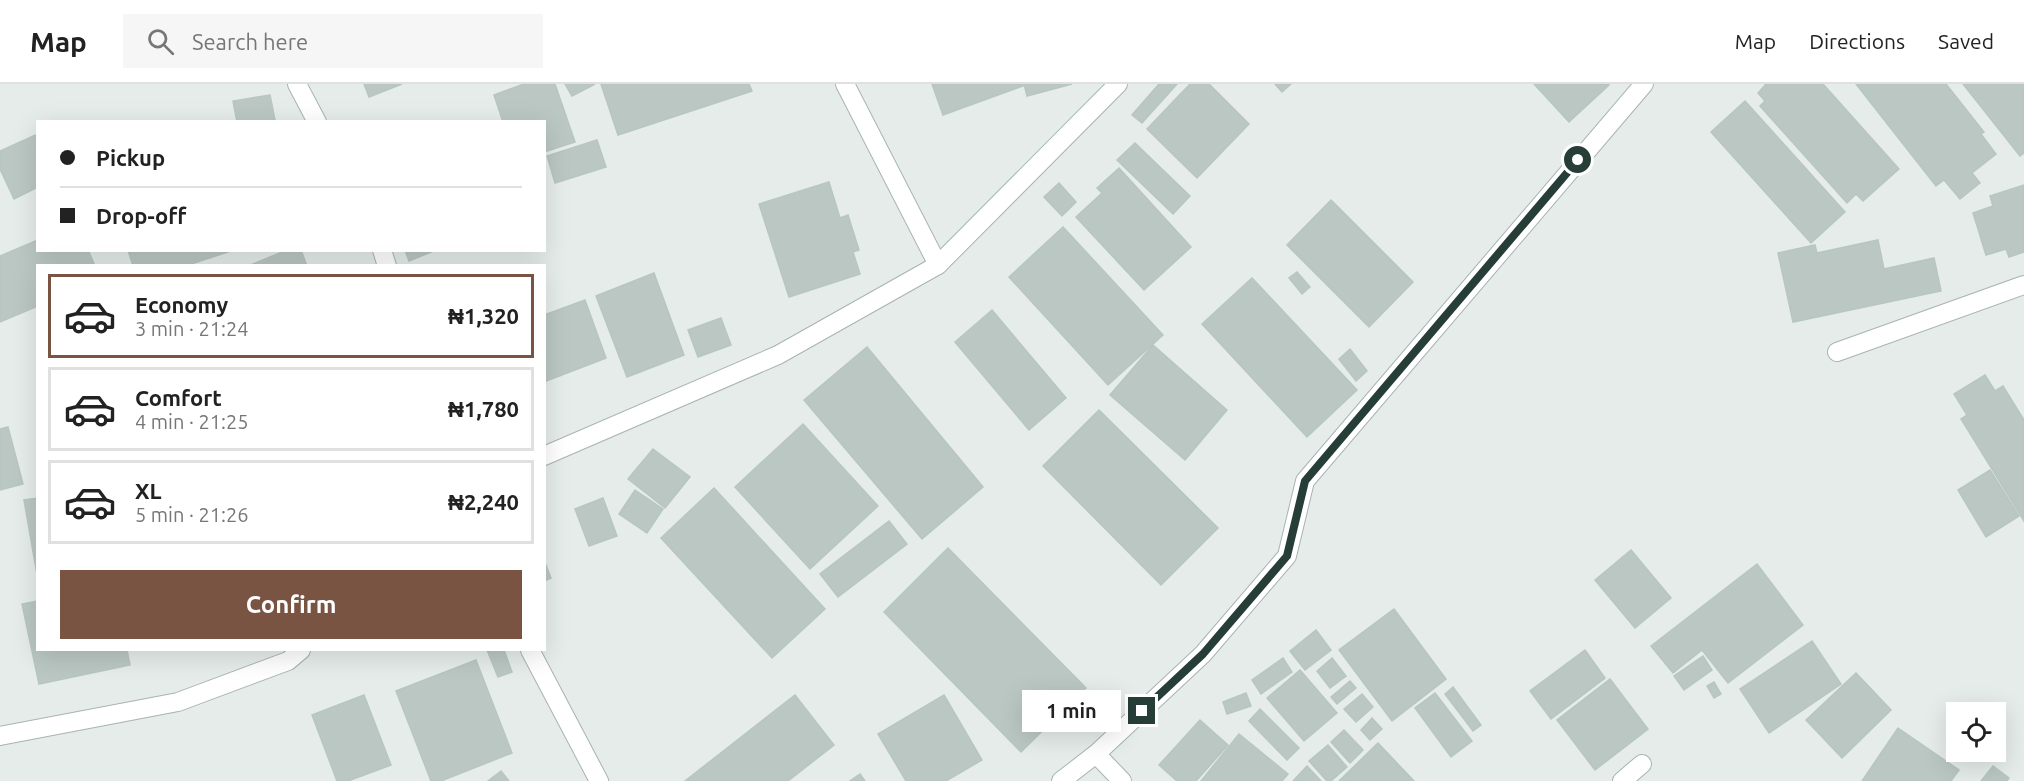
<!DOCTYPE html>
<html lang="en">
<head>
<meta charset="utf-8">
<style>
	:root { --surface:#fff; --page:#f6f6f6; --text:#222; --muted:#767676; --line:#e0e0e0; --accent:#795443 }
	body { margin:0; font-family:Ubuntu,sans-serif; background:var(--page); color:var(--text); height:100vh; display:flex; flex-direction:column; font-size:22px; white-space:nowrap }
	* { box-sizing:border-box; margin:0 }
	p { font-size:20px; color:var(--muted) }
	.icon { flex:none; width:33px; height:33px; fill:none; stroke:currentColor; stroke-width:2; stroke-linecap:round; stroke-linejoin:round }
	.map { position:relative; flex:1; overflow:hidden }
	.sheet { position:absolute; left:36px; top:180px; width:510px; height:387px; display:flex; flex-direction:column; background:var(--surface); border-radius:0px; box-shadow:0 6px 24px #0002 }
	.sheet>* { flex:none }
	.top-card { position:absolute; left:36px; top:36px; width:510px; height:132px; border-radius:0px; box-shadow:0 6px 24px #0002; display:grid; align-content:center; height:132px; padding:0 24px; background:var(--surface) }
	.tools { position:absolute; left:1946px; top:618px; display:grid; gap:12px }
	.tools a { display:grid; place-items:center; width:60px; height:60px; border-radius:0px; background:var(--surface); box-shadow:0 6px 24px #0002; font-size:30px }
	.end { position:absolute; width:27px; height:27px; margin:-14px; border:8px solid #263d38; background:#fff; box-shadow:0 0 0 3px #fff }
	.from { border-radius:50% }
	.bubble { position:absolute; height:42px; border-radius:0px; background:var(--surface); box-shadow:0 6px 24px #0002; font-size:20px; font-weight:600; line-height:42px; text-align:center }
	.top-card b { display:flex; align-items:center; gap:21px; height:57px; font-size:22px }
	.top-card b+b { border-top:2px solid var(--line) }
	.top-card i { width:15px; height:15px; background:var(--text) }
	ul { padding:10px 0 0; list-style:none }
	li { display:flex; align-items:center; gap:18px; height:84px; margin:0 12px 9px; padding:0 12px; border:3px solid var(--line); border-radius:0px }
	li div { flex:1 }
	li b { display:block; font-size:22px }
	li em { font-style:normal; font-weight:600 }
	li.current { border-color:var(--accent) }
	li>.icon { width:54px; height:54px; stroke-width:1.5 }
	.action { display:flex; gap:12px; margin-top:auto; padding:12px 24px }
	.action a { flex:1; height:69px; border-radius:0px; background:var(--accent); color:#fff; font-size:24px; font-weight:600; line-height:69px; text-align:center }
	header { display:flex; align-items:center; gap:36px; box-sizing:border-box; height:84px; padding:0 30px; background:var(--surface); border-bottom:2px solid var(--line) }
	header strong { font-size:28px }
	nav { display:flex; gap:33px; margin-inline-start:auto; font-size:21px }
	.search { width:420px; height:54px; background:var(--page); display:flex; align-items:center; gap:15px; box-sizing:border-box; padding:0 21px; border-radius:0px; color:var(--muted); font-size:22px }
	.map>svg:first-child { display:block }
	.building { fill:#bac7c3; stroke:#b8c6c1; stroke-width:1.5 }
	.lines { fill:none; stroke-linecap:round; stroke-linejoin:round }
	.minor-casing { stroke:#a8b4b0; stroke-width:20 }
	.minor { stroke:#fff; stroke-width:18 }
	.route { stroke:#263d38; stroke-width:8 }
</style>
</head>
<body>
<header>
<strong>Map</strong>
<div class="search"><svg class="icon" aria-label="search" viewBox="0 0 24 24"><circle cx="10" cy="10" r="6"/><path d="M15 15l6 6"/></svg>Search here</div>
<nav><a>Map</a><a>Directions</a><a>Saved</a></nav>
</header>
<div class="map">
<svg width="2024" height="697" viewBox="0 0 2024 697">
	<rect width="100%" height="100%" fill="#e5ece9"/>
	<g class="building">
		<polygon points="364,0 402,0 369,13"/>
		<polygon points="524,0 555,0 575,58 544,68 544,38 503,38 494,11"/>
		<polygon points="565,0 595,0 572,12"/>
		<polygon points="601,0 749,0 752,7 618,51"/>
		<polygon points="932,0 1023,0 1023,2 943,31"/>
		<polygon points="1024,0 1072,0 1027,12"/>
		<polygon points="1159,0 1177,0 1142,39 1132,31"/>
		<polygon points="1190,0 1209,0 1249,40 1197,94 1147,45"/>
		<polygon points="1275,0 1291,0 1282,8"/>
		<polygon points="1534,0 1608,0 1609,1 1569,38"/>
		<polygon points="1823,0 1899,85 1863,117 1856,110 1847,119 1760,22 1765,17 1758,9 1766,0"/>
		<polygon points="1856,0 1946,0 1984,48 1981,50 1996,70 1972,89 1980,99 1960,115 1944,96 1936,102"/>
		<polygon points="1963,0 2024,0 2024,69 2020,72"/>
		<polygon points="270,11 275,36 237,38 233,17"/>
		<polygon points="1745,17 1845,128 1811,159 1711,48"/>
		<polygon points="38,50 38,103 14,115 0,85 0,67"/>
		<polygon points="597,56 606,83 555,99 547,72"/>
		<polygon points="1135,59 1190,112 1173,130 1117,76"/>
		<polygon points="1119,84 1191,163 1144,206 1076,133 1102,109 1097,104"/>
		<polygon points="829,98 840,134 848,131 859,166 853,168 860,190 789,213 759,120"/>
		<polygon points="1059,99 1076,118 1062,132 1044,113"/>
		<polygon points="2024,101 2024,168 2009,173 2006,165 1986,171 1973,129 1993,122 1990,112"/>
		<polygon points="1331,116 1413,198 1369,243 1287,161"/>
		<polygon points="1063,143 1163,251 1108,301 1009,193"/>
		<polygon points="38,156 38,166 88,166 95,182 38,182 38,222 0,238 0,172"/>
		<polygon points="1878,156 1884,185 1934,174 1941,207 1793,238 1778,169 1815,161 1817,169"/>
		<polygon points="128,166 234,166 185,182 133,182"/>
		<polygon points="287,166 301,166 307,182 248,182"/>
		<polygon points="405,166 436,166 409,177"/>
		<polygon points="1297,188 1310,203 1302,210 1289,194"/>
		<polygon points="654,189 684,271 627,293 596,212"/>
		<polygon points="1252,194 1357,306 1307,353 1202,240"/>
		<polygon points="585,216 606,274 544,298 544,231"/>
		<polygon points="992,226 1066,314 1029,346 955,258"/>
		<polygon points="721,234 731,261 698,273 688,246"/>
		<polygon points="1153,261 1227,326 1185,376 1110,311"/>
		<polygon points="867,263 983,403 922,455 804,316"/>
		<polygon points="1350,265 1367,287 1356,297 1339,275"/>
		<polygon points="1985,291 1995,307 2003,302 2024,336 2024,437 1961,335 1967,331 1954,310"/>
		<polygon points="1099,326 1218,444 1161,501 1043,382"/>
		<polygon points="803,340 878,422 810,485 735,403"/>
		<polygon points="8,343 23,400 0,406 0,345"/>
		<polygon points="653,365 690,393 665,424 628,395"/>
		<polygon points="1990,386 2019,432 1986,453 1958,406"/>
		<polygon points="714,404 825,525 772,574 661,454"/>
		<polygon points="635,406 663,425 647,449 619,430"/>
		<polygon points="38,414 38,496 24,416"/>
		<polygon points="603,414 617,452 589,462 575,425"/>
		<polygon points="889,437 907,460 838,513 820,490"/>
		<polygon points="948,464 1086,604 1021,668 884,528"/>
		<polygon points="1631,466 1671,514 1635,544 1595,496"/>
		<polygon points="544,476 551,494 544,497"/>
		<polygon points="1757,480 1803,541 1728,599 1702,566 1673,589 1651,562"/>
		<polygon points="38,517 38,566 127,566 130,581 39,600 22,520"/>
		<polygon points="1394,525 1446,595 1392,637 1339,566"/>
		<polygon points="1316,546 1331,566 1305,586 1290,567"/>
		<polygon points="1812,557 1841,600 1769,649 1740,605"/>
		<polygon points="487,566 504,566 512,588 498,593"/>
		<polygon points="1585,566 1605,594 1551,635 1530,607"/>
		<polygon points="1703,572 1712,586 1684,606 1674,592"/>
		<polygon points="1283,574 1292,588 1261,610 1252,596"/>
		<polygon points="1332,574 1346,592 1330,604 1317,587"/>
		<polygon points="476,576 512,669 441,697 431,697 396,607"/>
		<polygon points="1300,586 1337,629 1304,657 1267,614"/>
		<polygon points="1856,589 1891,626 1842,674 1806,636"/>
		<polygon points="1610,595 1648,645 1595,686 1557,636"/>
		<polygon points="1350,597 1356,604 1337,620 1331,613"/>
		<polygon points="1714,598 1721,610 1714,614 1707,602"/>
		<polygon points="1453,603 1481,641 1473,647 1445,610"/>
		<polygon points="1246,609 1251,622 1227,630 1223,618"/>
		<polygon points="1435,609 1472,657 1451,673 1415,624"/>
		<polygon points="1362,610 1373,623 1356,638 1344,625"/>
		<polygon points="364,611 391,681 348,697 337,697 312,631"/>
		<polygon points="795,611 834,661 788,697 685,697"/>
		<polygon points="944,611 982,676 946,697 906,697 878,650"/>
		<polygon points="1260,625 1299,664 1287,676 1249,637"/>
		<polygon points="1372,634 1382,645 1370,656 1361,646"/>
		<polygon points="1200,636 1228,661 1196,697 1177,697 1159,681"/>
		<polygon points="1898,644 1959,686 1951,697 1862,697"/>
		<polygon points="1344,646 1363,666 1350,679 1331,658"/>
		<polygon points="1239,650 1288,690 1282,697 1201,697"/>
		<polygon points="1378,659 1414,697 1339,697"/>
		<polygon points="1328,661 1347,683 1331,697 1327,697 1309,677"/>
		<polygon points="1307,682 1321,697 1293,697"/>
		<polygon points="1993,682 2009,694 2007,697 1981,697"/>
		<polygon points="501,687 509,697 488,697"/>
		<polygon points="860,690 865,697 850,697"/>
	</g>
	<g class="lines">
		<g class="minor-casing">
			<g id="minor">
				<polyline points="297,0 317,38"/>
				<polyline points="845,0 938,181"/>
				<polyline points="382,166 387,182"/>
				<polyline points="1837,268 2024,201"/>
				<polyline points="544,372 778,271 938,181 1118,0"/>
				<polyline points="530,566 599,697"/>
				<polyline points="0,652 178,618 288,577 301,566"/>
				<polyline points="1096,670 1122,697"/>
				<polyline points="1061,697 1096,670 1203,570 1287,472 1305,397 1644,0"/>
				<polyline points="1622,697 1642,680"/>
			</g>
		</g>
		<use href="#minor" class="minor"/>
	</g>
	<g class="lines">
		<polyline class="route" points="1142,627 1203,570 1287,472 1305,397 1578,76"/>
	</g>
</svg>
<div class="tools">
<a><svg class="icon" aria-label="locate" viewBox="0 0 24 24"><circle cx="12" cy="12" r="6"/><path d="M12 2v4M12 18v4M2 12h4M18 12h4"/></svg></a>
</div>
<i class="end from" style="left:1578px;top:76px"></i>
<i class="end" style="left:1142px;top:627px"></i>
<div class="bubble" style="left:1022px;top:606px;width:99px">1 min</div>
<div class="top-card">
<b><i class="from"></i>Pickup</b>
<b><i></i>Drop-off</b>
</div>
<section class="sheet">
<ul>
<li class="current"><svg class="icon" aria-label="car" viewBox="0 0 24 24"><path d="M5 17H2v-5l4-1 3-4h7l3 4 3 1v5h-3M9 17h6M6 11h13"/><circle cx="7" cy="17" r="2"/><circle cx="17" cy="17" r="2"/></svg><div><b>Economy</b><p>3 min · 21:24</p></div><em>₦1,320</em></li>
<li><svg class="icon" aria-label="car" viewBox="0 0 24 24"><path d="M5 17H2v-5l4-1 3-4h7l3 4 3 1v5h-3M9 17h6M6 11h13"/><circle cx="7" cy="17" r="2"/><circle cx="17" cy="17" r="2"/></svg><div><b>Comfort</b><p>4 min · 21:25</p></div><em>₦1,780</em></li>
<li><svg class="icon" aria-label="car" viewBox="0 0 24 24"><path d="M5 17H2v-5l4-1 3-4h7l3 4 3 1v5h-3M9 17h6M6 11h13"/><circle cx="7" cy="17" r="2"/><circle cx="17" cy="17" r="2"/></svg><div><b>XL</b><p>5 min · 21:26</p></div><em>₦2,240</em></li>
</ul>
<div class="action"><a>Confirm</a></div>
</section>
</div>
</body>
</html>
